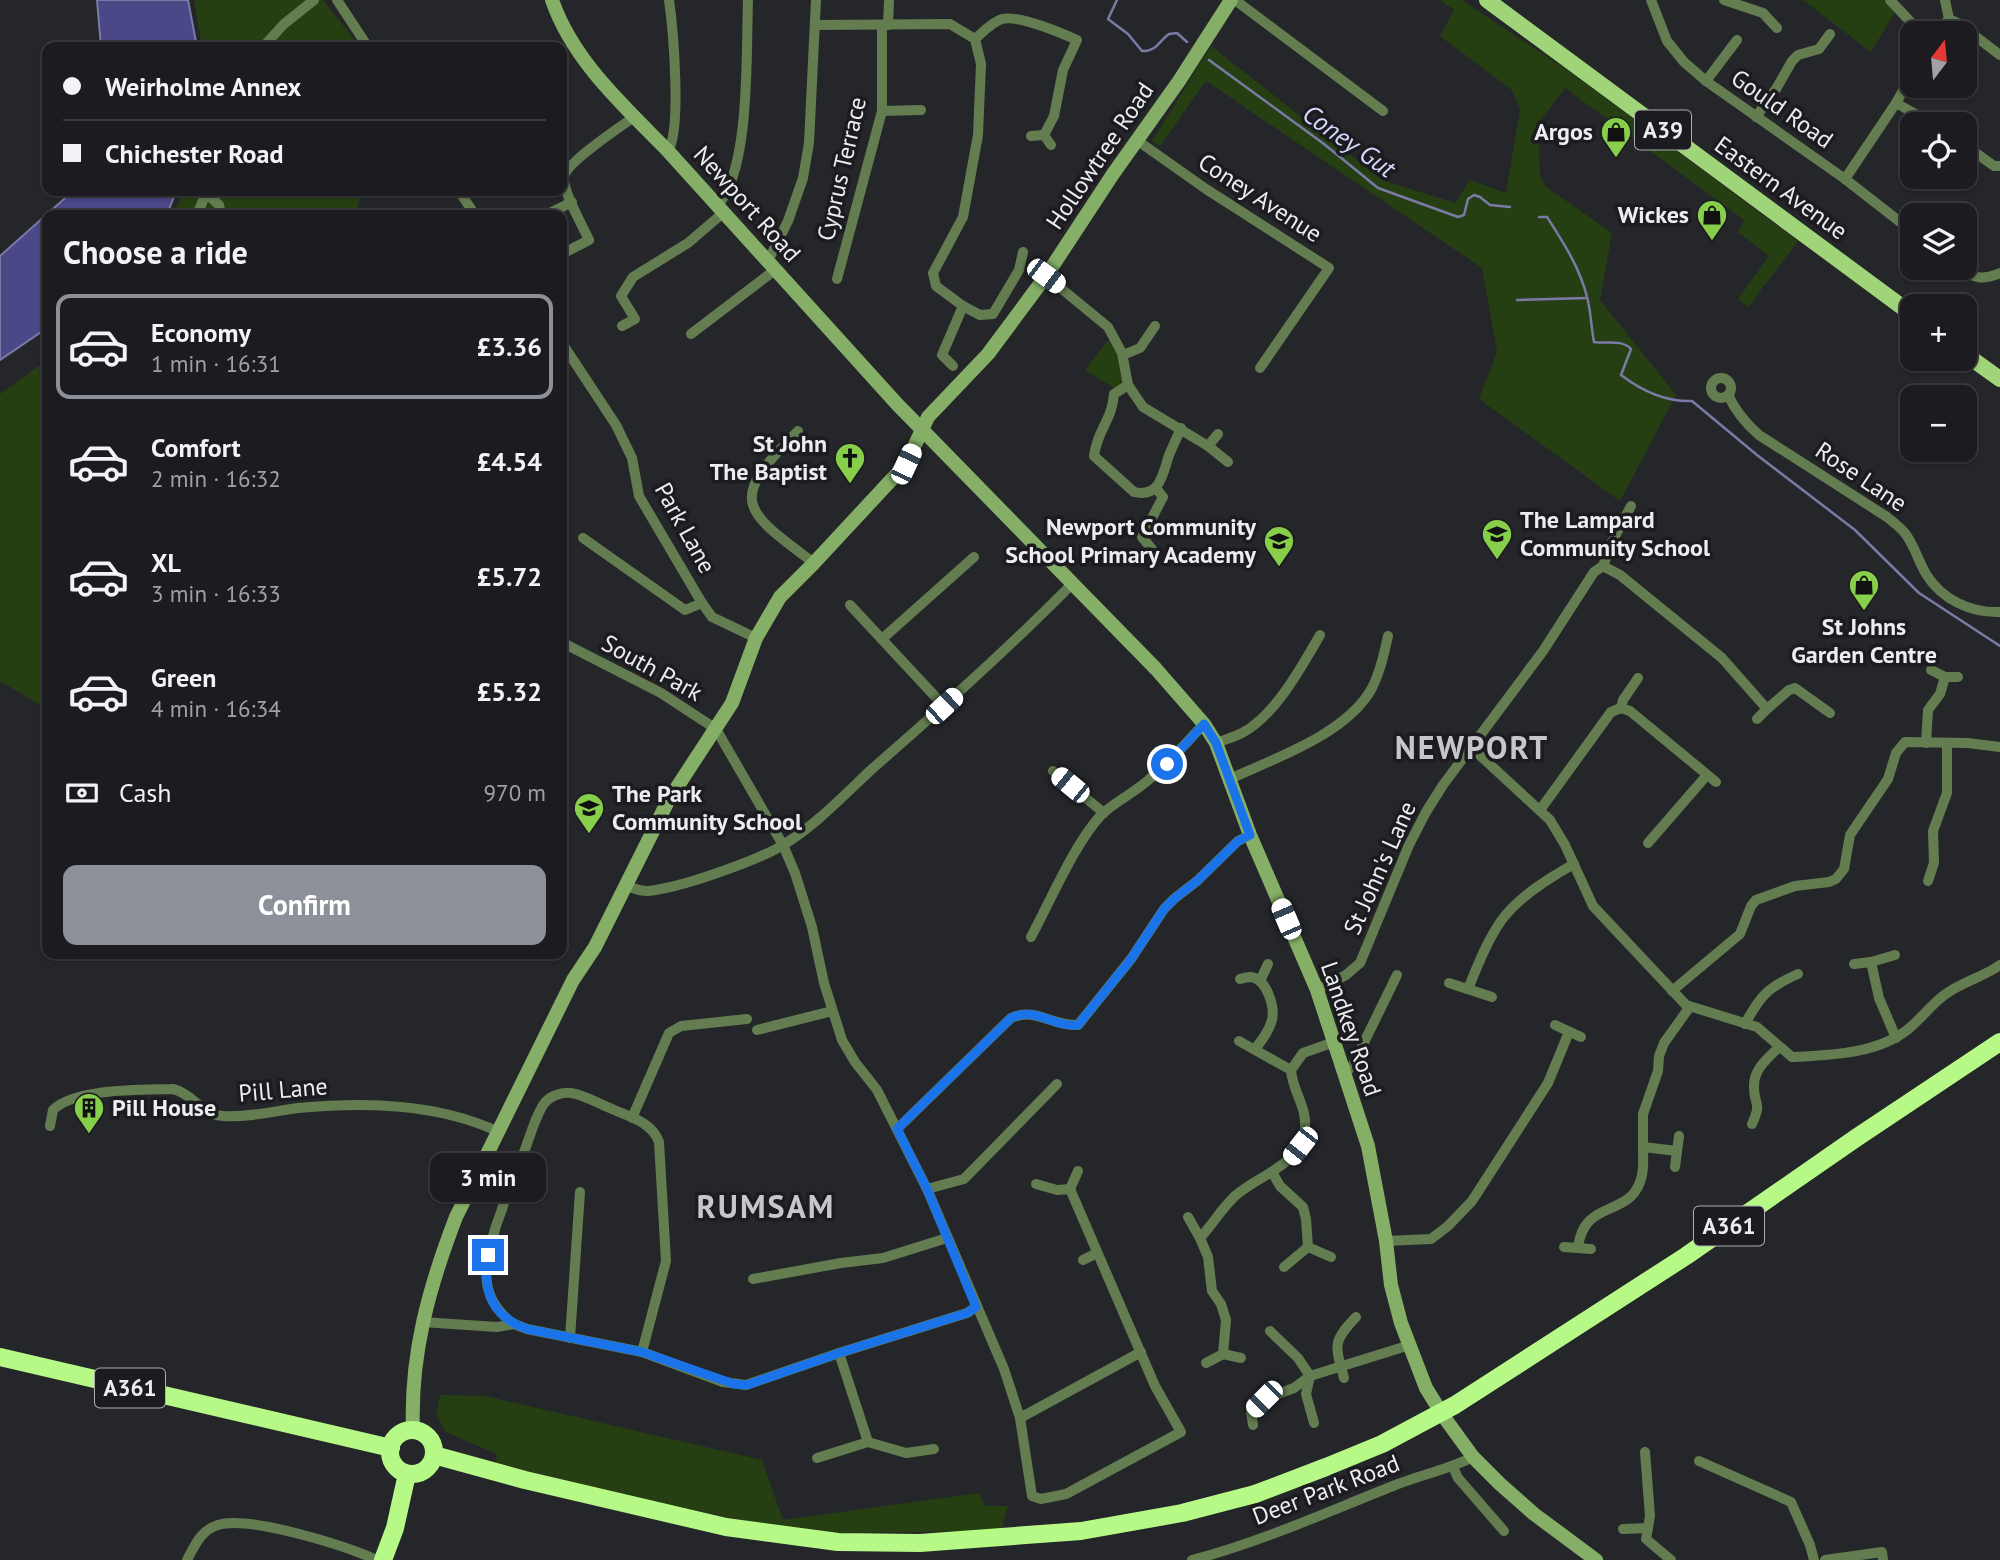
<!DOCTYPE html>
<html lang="en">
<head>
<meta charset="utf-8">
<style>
	:root { --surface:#1c1c20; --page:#29292d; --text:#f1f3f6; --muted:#a0a1a5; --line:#3a3a3e; --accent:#8c9099 }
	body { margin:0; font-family:"PT Sans",sans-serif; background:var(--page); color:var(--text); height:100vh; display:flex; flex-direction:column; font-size:26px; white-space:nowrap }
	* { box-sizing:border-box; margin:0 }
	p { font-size:23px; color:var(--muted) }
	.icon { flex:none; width:38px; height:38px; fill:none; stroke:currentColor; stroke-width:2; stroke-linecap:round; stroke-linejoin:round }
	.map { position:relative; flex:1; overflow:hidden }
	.sheet { position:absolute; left:42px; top:210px; width:525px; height:749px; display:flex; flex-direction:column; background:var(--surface); border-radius:14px; box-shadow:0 2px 5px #0004,0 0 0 2px var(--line) }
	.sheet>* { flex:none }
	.top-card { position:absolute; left:42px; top:42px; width:525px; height:154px; border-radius:14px; box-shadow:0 2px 5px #0004,0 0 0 2px var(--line); display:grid; align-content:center; height:154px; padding:0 21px; background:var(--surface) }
	.needle { width:46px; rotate:16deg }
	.buttons { position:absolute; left:1900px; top:21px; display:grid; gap:14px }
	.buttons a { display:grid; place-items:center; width:77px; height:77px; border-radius:14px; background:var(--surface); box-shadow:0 2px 5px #0004,0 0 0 2px var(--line); font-size:35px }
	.end { position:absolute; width:32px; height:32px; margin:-16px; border:9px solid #1a73e8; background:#fff; box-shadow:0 0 0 4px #fff }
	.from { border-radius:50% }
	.bubble { position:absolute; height:49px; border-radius:14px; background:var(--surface); box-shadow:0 2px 5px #0004,0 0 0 2px var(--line); font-size:23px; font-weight:700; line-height:49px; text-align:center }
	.car { position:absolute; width:21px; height:42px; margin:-21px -10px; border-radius:9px; box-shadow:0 0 5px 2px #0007; background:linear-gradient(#fff 24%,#345 0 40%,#fff 0 76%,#345 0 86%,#fff 0) }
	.top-card b { display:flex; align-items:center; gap:24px; height:66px; font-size:26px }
	.top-card b+b { border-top:2px solid var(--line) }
	.top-card i { width:18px; height:18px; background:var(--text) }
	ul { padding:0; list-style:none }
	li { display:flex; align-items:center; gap:21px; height:105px; margin:0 14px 10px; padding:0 7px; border:4px solid transparent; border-radius:14px }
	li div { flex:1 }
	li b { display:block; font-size:26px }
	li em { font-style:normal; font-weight:700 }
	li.active { border-color:var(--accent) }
	li>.icon { width:63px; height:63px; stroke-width:1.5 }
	h2 { padding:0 21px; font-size:32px; line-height:84px }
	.pay { display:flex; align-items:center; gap:18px; height:77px; padding:0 21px; font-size:26px }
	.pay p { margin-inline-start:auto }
	.cta { display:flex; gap:14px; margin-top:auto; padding:14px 21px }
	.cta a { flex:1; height:80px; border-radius:14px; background:var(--accent); color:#fff; font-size:28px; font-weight:700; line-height:80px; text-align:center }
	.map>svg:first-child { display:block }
	.green { fill:#263f12 }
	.water { fill:#4a4886; stroke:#7b7aa6; stroke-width:2 }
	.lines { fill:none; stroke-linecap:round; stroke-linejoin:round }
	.stream { stroke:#7b7aa6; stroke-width:2.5 }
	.street { stroke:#637d51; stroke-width:10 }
	.secondary { stroke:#85af67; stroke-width:14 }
	.primary { stroke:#9fd578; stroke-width:16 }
	.highway { stroke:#b7f986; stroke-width:18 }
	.route { stroke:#1a73e8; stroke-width:9 }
	.labels { text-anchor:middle; stroke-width:7; stroke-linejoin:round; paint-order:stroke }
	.shield { fill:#1c1c20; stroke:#aeaeb2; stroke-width:2 }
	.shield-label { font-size:23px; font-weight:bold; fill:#ecedf0 }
	.street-label { font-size:24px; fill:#ecedf0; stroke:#1c1c20 }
	.poi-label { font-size:24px; font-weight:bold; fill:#ecedf0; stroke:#1c1c20; text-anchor:end }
	.water-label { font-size:26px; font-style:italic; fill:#d6d8fe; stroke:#1c1c20 }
	.district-label { font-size:32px; font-weight:bold; letter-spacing:2px; fill:#c6c7cc; stroke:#1c1c20 }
</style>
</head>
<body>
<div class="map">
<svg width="2000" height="1560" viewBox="0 0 2000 1560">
	<rect width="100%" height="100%" fill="#25262a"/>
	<g class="green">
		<polygon points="194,0 323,0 360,47 202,47"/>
		<polygon points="1440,0 1462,0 1570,72 1798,241 1748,307 1738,299 1769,256 1738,232 1744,220 1565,88 1538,123 1540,175 1545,186 1612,233 1600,300 1676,395 1620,501 1479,399 1497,352 1482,268 1206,81 1160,146 1152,141 1211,46 1382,180 1455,203 1470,180 1506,193 1520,109 1512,90 1440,36 1454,10"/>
		<polygon points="1803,0 1884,0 1895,12 1871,52"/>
		<polygon points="184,191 362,191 355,215 173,215"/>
		<polygon points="1108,340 1118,355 1123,382 1116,389 1085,370"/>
		<polygon points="47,360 47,709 0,681 0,394"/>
		<polygon points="440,1395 485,1396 762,1460 783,1520 979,1493 985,1506 1008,1506 1001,1531 838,1533 759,1524 616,1493 496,1463 497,1454 446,1432 436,1415"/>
	</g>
	<g class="water">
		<polygon points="97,0 188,0 197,47 101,47"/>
		<polygon points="73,191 176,191 167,215 47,215 47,328 0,360 0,256"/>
	</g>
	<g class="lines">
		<g class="stream">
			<path d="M1117,0l-9,19 20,15 14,17c14,1 17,-10 27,-17l8,-1 10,9"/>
			<polyline points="1209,60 1324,144 1378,188 1458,217 1464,215 1468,199 1474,195 1480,197 1490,205 1510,207"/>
			<path d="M1539,217h8c16,25 33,51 40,80 4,14 4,30 7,45 12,2 28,-3 37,7l-10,26c21,16 44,27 71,26l65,54 98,75 64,63 81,53"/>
			<polyline points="1517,300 1587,298"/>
		</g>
		<g class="street">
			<polyline points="337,0 368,47"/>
			<polyline points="1235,0 1383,111"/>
			<polyline points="1651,0 1667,41 1684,62 1706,81 1845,179 1913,232"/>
			<polyline points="1724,0 1763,13 1777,28"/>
			<polyline points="1890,0 1921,33"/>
			<polyline points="1945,0 1949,19"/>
			<polyline points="1949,19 1958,23 2000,55"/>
			<polyline points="816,25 950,24 975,39 981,64 978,135 963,217 933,273 936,286 963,306 980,315 993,314 1019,270 1023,252"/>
			<polyline points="888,25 889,0"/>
			<polyline points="1935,33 1949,19"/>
			<path d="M975,39c8,-7 17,-17 27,-20 16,-4 59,14 75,21l-14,30 -9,46 -10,19"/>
			<polyline points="263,47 284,24 314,0"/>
			<polyline points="1706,81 1737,40"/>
			<polyline points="1896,103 1933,124"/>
			<polyline points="882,111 921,110"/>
			<polyline points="1756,117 1776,89 1792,61 1798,55 1819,49 1830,34"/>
			<polyline points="1031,136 1044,135 1051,145"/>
			<polyline points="1138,141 1206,189 1329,268 1260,368"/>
			<polyline points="1965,145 1994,166 2000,166"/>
			<path d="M668,151c14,-22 5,-123 1,-151"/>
			<polyline points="1845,179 1896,103 1913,73"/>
			<polyline points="459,191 475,215"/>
			<polyline points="206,193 219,205 221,215"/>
			<path d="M717,206c34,-35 29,-157 31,-206"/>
			<polyline points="197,215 207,191"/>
			<polyline points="546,215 572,202"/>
			<path d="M562,254l27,-14c-6,-14 -26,-47 -25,-62 0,-14 56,-51 70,-61"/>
			<polyline points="767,263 788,221 803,178 809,143 816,0"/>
			<path d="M1960,268c14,11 23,12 40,5"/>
			<polyline points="1046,276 1108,327 1122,353 1128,385 1143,407 1208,446 1218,434"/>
			<polyline points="837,279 882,111 882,25"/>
			<polyline points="622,326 635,319 621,296 633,277 688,243 723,213"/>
			<polyline points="691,334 775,270"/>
			<polyline points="562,343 616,425 632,458 639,496 702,603 712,617 756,638"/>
			<polyline points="1123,355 1140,348 1155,326"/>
			<polyline points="953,366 942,355 963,306"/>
			<circle cx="1721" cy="388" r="10"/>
			<path d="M1128,385l-14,9c-2,27 -17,36 -20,62l40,36c26,6 29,-18 35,-37 4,-9 8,-18 12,-27"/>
			<path d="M1728,395c8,17 17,28 31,40l128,82c7,6 15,11 20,19 8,12 12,26 19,38 16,26 45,39 74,38"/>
			<path d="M798,431c-71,70 -56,78 16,132"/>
			<polyline points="1208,446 1228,462"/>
			<polyline points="583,538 685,610 702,603"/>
			<polyline points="1155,553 1142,537 1163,497 1156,488"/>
			<polyline points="1603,566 1620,575 1722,658 1767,709 1789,690 1795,688 1830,713"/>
			<polyline points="850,605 944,706"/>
			<polyline points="882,639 974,557"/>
			<polyline points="567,645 661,693 716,729 783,845 795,873 812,927 824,983 842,1040 855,1062 877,1090 927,1189 1004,1369 1020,1418 1032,1496 1041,1499 1066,1494 1181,1432 1155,1386 1070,1189 1057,1190 1036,1184"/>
			<polyline points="1931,670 1945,677 1958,677"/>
			<polyline points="1621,708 1630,711 1716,782"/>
			<polyline points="1757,719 1767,709"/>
			<path d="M1216,743c8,-3 18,-6 26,-10 33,-17 60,-67 78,-98"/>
			<polyline points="1926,743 1928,710 1940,694 1945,677"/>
			<path d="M1472,748l78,72 15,25 28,61 93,99 71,22 35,30c37,-2 85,-3 115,-27 13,-10 23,-24 36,-34 17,-14 39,-18 57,-31"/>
			<polyline points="1053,771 1104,813"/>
			<path d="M1230,779c45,-21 117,-45 142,-91 8,-16 12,-34 16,-52"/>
			<polyline points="1540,810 1611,712 1621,708 1623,700 1638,678"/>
			<polyline points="1648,843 1707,775"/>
			<polyline points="1928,881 1934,863 1933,831 1947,793 1947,743"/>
			<path d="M626,886c7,2 13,5 21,5 30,-2 110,-30 136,-46 33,-20 61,-50 89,-76 69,-60 136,-120 200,-185"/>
			<path d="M1031,937c20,-37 43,-93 71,-123 13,-12 31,-21 44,-32 21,-17 39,-38 58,-58"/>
			<polyline points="1871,962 1879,998 1896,1038"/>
			<polyline points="1854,964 1871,962 1895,955"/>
			<path d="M1240,979c3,-1 7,-2 11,-2 16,2 24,30 21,43 -3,11 -10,20 -17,29"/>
			<polyline points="1260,981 1268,964"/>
			<polyline points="1449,983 1492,997"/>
			<path d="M1468,989c9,-22 19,-48 33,-68 17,-24 48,-43 73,-57"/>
			<polyline points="1317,990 1346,975 1360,963 1409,845 1426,812 1443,785 1543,651 1594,572 1603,566 1612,542 1631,506"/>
			<polyline points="1672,991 1740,934 1751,906 1756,900 1795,886 1829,882 1836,879 1844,869 1850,835 1888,779 1896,753 1905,742 1968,743 2000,747"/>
			<path d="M1745,1024c15,-28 23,-37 53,-50"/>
			<polyline points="1555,1025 1581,1037"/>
			<polyline points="757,1030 832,1011"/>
			<polyline points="1239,1041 1291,1070"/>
			<polyline points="1344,1072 1352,1067 1397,975"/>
			<polyline points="632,1118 669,1033 681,1026 747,1019"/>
			<path d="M1752,1124c11,-24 1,-18 2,-39 0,-16 14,-27 25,-38"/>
			<path d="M50,1126l3,-16c22,-22 89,-20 120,-21 19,4 29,26 50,27 23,2 52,-5 75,-8 67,-6 139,-5 201,24"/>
			<path d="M897,1129l114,-111c25,-11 40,8 67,7l53,-66 33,-50 11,-11 22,-17 41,-40 12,-6"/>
			<polyline points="1643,1147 1643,1114 1658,1071 1659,1056 1664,1043 1689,1008"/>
			<polyline points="1675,1167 1679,1136"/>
			<path d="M480,1170l26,14c1,16 -5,27 -10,42 -12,38 -19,72 18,98"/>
			<polyline points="1272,1172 1280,1186 1303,1207 1306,1219 1308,1247 1284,1267"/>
			<path d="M506,1184c20,-22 22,-54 37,-79 6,-9 18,-13 28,-12 14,2 28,11 41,16 18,8 40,13 47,33l7,119 -24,91"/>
			<polyline points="927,1189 964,1179 1057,1084"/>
			<polyline points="1070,1189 1078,1171"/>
			<polyline points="1188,1217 1200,1238 1208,1257 1212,1291 1221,1304 1226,1320 1223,1354 1206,1363"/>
			<path d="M1200,1238c12,-13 22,-30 35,-42 23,-21 68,-31 70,-69 2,-20 -13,-37 -14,-57l12,-17 31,-11"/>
			<polyline points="1386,1241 1431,1239 1448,1226 1472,1201 1548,1083 1569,1032"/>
			<polyline points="1308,1247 1331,1257"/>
			<polyline points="1564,1247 1591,1249"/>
			<path d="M1578,1248c6,-52 55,-28 64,-73 2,-9 1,-19 1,-28l34,4"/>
			<polyline points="1083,1260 1097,1253"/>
			<polyline points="753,1279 841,1263 883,1258 947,1238"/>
			<polyline points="422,1322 497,1327 514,1324 527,1329 642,1352 723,1382 746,1385 839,1353 967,1313 976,1307"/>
			<polyline points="1270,1331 1298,1358 1310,1376 1306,1394 1314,1423"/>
			<polyline points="570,1338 580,1192"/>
			<polyline points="1223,1354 1241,1358"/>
			<path d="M1344,1378c-9,-33 -12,-36 12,-61"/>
			<polyline points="1020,1418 1141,1352"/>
			<polyline points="1253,1425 1251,1412 1264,1399 1294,1388 1310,1376 1410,1345"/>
			<polyline points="868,1442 906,1453 934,1449"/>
			<polyline points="1645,1452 1650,1516 1646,1539 1671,1560"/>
			<polyline points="817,1458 868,1442 839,1353"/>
			<polyline points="1699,1461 1791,1502 1810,1545 1814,1560"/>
			<polyline points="1453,1467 1458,1478 1504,1531"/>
			<polyline points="1623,1529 1648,1528"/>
			<path d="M187,1560c8,-15 14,-30 31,-35 31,-10 128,21 159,35"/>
			<path d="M1192,1560c69,-18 135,-48 201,-74 27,-11 54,-16 80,-29"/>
			<polyline points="1825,1560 1882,1552 1883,1560"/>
		</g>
		<g class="secondary">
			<path d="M552,0c21,61 72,106 116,151l229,253 259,265 48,55 12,19 34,92 67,155 51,156 18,95 5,44 10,38 25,65 18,29 29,40 27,27 34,30 62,46"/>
			<path d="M413,1430c-3,-75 16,-143 43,-213l117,-237 22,-33 73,-146 64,-98 24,-65 24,-41 34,-34 92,-99 22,-47 60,-63 58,-78 67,-102 66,-93 52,-81"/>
		</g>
		<g class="primary">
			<polyline points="1487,0 1913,315"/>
			<polyline points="1965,354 2000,379"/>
		</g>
		<g class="highway">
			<polyline points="0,1357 391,1448"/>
			<circle cx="412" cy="1452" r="22"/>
			<polyline points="434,1455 525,1480 726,1527 838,1542 920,1543 1081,1531 1182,1513 1255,1494 1326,1467 1382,1444 1455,1405 1686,1256 1856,1138 2000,1042"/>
			<polyline points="383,1560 395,1528 407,1474"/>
		</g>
	</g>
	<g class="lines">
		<path class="route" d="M488,1255c-6,35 4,62 39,74l115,23 92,32 13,1 92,-32 128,-40 9,-6 -49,-118 -30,-60 114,-111c25,-12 40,9 67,7l53,-66 33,-50 11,-11 22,-17 41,-40 12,-6 -34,-92 -12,-19 -37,40"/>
	</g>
	<defs>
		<g id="shop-pin" transform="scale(1.575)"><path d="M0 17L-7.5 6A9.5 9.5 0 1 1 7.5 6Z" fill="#87cf4a" stroke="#1c1c20"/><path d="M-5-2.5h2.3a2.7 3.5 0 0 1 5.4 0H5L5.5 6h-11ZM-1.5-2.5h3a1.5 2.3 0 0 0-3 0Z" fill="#111"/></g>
		<g id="church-pin" transform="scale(1.575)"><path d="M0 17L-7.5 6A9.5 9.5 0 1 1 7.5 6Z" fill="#87cf4a" stroke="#1c1c20"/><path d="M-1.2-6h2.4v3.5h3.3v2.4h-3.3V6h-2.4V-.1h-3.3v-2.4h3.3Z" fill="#111"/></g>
		<g id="school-pin" transform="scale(1.575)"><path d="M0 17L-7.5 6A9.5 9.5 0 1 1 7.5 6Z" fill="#87cf4a" stroke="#1c1c20"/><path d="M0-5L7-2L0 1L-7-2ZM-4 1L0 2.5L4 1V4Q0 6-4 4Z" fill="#111"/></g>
		<g id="building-pin" transform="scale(1.575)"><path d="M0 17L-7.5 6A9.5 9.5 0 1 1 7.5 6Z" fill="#87cf4a" stroke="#1c1c20"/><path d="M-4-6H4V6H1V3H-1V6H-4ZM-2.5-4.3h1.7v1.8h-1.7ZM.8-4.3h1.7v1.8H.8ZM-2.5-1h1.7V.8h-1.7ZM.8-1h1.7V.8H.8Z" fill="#111"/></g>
	</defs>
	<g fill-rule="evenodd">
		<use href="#shop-pin" x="1616" y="132"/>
		<use href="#shop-pin" x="1712" y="215"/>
		<use href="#church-pin" x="850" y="458"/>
		<use href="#school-pin" x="1497" y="534"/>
		<use href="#school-pin" x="1279" y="541"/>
		<use href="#shop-pin" x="1864" y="585"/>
		<use href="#school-pin" x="589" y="808"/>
		<use href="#building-pin" x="89" y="1108"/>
	</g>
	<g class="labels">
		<g class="shield">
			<rect x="1635" y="110.5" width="56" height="39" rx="5"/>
			<rect x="1694" y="1206.5" width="70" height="39" rx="5"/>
			<rect x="95" y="1368.5" width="70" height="39" rx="5"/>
		</g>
		<g class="shield-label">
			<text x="1663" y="138">A39</text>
			<text x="1729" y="1234">A361</text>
			<text x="130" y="1396">A361</text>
		</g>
		<g class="street-label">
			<text transform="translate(1782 109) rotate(35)" y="8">Gould Road</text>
			<text transform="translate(1100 156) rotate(-56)" y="8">Hollowtree Road</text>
			<text transform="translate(842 169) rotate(-77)" y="8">Cyprus Terrace</text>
			<text transform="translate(1781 188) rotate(36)" y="8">Eastern Avenue</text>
			<text transform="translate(1260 198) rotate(33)" y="8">Coney Avenue</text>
			<text transform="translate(747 204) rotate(48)" y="8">Newport Road</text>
			<text transform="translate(1861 477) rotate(34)" y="8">Rose Lane</text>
			<text transform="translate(685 528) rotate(61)" y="8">Park Lane</text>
			<text transform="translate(652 668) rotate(29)" y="8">South Park</text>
			<text transform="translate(1380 868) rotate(-66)" y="8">St John's Lane</text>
			<text transform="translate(1351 1029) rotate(71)" y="8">Landkey Road</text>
			<text transform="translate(283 1090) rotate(-5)" y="8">Pill Lane</text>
			<text transform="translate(1326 1490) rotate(-21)" y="8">Deer Park Road</text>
		</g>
		<g class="poi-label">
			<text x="1593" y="140">Argos</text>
			<text x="1689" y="223">Wickes</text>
			<text x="827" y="452">St John<tspan x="827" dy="28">The Baptist</tspan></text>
			<text x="1520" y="528" text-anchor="start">The Lampard<tspan x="1520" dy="28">Community School</tspan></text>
			<text x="1256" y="535">Newport Community<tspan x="1256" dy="28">School Primary Academy</tspan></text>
			<text x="1864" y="635" text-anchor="middle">St Johns<tspan x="1864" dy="28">Garden Centre</tspan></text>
			<text x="612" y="802" text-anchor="start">The Park<tspan x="612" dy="28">Community School</tspan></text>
			<text x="112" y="1116" text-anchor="start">Pill House</text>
		</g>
		<g class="water-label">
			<text transform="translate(1349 141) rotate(35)" y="9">Coney Gut</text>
		</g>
		<g class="district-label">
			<text x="1472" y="759">NEWPORT</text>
			<text x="766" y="1218">RUMSAM</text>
		</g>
	</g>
</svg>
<div class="buttons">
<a><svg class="needle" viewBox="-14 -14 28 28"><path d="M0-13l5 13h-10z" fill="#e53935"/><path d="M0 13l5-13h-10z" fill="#a0a1a5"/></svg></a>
<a><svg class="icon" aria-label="locate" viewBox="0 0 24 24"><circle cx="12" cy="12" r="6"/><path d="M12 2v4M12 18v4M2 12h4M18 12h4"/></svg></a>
<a><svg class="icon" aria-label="layers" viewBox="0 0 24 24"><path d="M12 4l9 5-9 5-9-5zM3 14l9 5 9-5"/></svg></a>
<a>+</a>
<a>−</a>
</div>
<i class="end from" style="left:1167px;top:764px"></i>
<i class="end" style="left:488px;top:1255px"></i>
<div class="bubble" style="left:430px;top:1153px;width:116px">3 min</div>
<i class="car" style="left:1046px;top:276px;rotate:127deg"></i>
<i class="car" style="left:906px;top:464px;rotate:25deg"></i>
<i class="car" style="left:944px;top:706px;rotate:47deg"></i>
<i class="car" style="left:1070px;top:785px;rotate:309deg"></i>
<i class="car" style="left:1286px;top:919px;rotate:337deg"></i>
<i class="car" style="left:1300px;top:1146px;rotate:218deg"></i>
<i class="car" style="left:1264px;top:1399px;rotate:225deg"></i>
<div class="top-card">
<b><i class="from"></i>Weirholme Annex</b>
<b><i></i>Chichester Road</b>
</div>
<section class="sheet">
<h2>Choose a ride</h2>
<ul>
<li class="active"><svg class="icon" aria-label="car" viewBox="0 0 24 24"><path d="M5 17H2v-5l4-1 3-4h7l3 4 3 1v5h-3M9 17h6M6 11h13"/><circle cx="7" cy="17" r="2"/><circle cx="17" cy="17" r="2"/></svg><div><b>Economy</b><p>1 min · 16:31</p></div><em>£3.36</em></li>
<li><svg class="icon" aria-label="car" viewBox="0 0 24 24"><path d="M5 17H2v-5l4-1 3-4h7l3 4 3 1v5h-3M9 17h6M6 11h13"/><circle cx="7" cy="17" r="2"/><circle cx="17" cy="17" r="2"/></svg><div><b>Comfort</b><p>2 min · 16:32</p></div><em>£4.54</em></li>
<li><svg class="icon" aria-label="car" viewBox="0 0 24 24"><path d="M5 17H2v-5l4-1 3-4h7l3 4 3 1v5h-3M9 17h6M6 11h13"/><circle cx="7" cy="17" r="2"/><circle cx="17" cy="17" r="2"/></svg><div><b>XL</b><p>3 min · 16:33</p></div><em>£5.72</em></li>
<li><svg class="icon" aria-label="car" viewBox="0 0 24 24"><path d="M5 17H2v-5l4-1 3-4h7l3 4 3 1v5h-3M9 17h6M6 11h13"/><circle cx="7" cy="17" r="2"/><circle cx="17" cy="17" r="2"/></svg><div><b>Green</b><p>4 min · 16:34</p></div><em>£5.32</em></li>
</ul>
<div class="pay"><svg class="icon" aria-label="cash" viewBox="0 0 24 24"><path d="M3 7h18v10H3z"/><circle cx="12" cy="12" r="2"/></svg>Cash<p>970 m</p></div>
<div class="cta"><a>Confirm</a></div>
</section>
</div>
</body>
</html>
